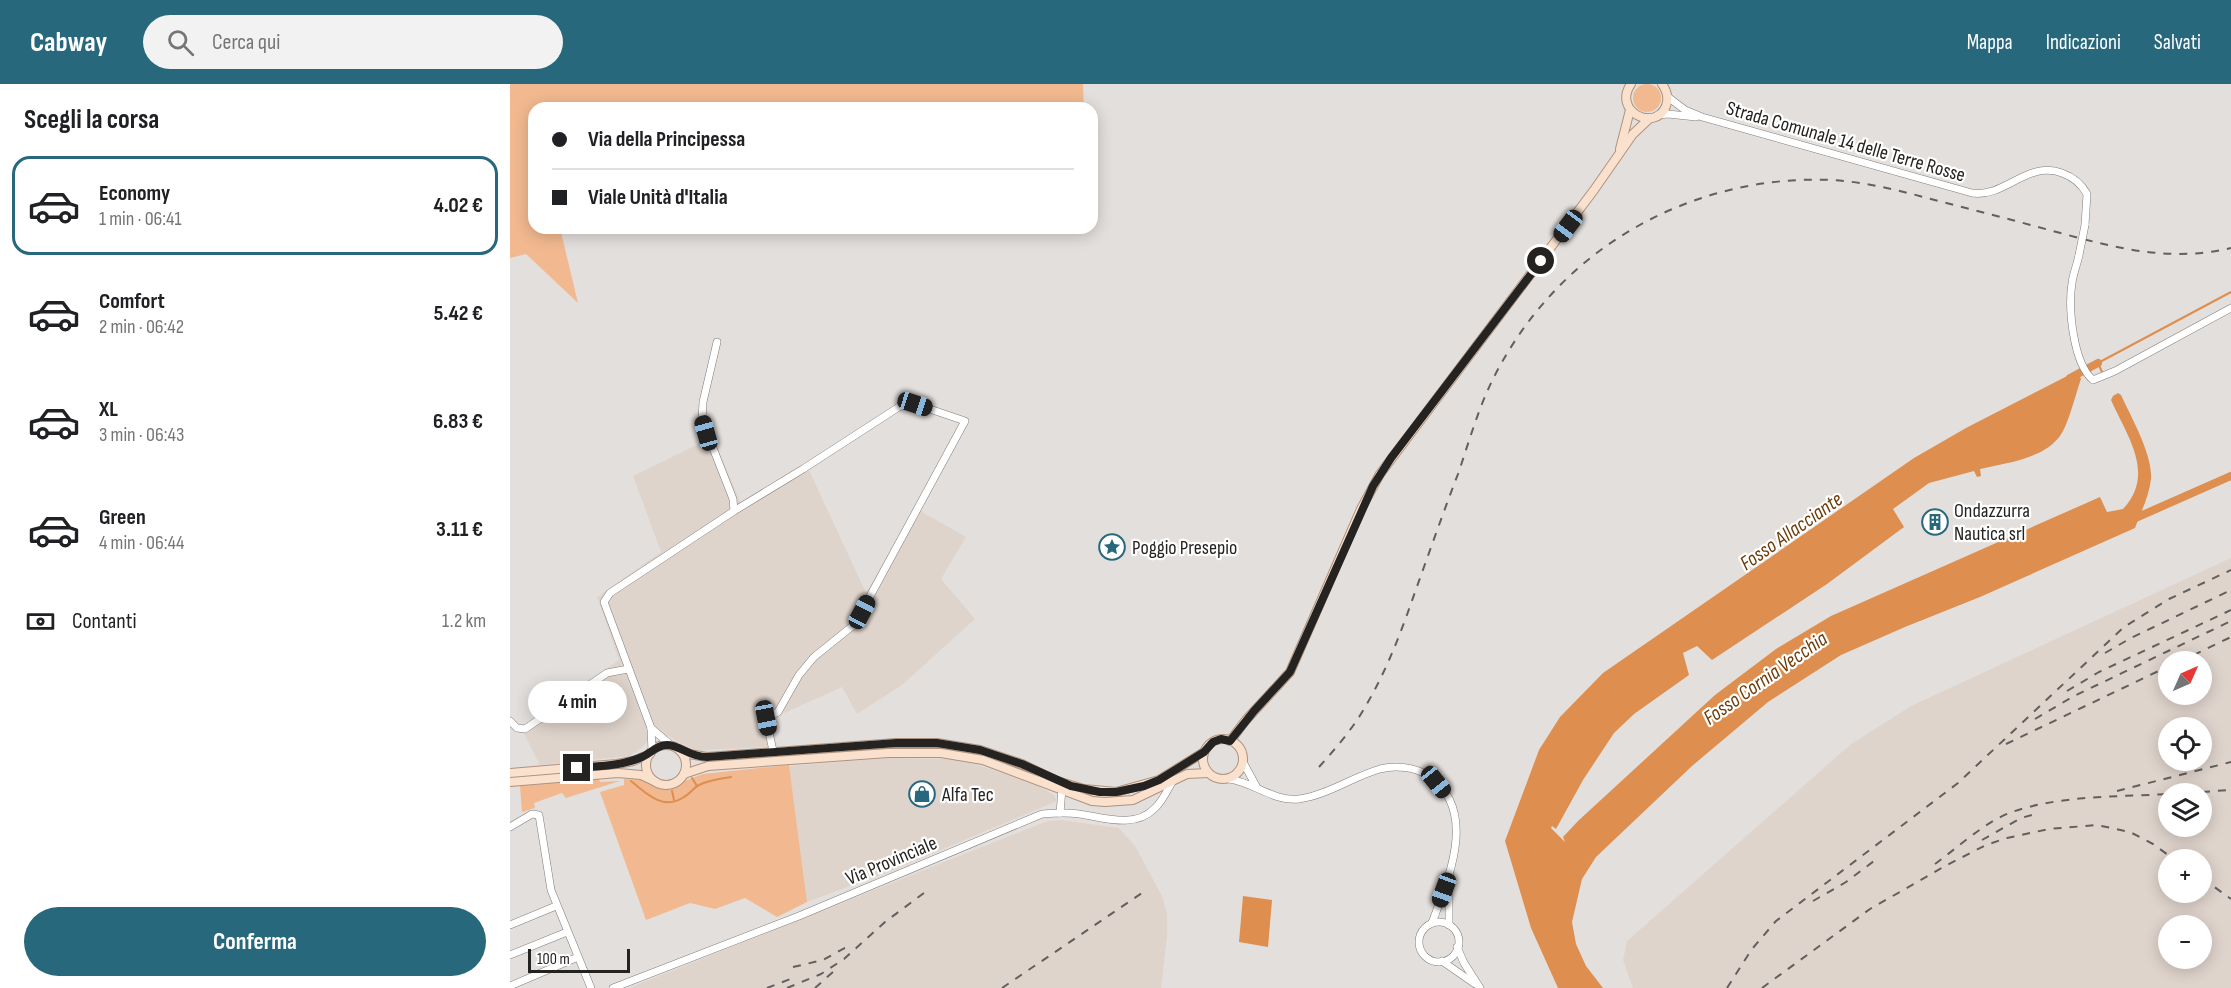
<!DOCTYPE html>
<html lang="it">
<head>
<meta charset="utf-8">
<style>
	:root { --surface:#fff; --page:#f2f2f2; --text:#202124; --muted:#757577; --line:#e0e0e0; --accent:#27687c }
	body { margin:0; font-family:"Sofia Sans Condensed",sans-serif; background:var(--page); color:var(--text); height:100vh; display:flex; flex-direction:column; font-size:22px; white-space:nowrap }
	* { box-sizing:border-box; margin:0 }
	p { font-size:20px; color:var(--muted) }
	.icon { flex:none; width:33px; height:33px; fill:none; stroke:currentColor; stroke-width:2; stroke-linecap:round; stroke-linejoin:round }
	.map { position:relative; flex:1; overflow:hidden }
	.details { display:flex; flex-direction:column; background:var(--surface); width:510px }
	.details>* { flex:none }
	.top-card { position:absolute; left:18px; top:18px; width:570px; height:132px; border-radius:18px; box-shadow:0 3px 15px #0003; display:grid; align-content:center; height:132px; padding:0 24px; background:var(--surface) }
	.needle { width:39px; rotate:45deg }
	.fabs { position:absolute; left:1648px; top:567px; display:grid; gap:12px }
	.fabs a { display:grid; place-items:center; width:54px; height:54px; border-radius:50%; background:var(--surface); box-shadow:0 3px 15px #0003; font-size:30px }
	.scale { position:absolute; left:18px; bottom:15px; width:102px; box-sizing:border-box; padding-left:6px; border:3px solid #252322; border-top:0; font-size:16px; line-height:21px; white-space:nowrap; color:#252322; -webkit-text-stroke:4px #fff; paint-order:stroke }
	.end { position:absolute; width:27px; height:27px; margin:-14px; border:8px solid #252322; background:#fff; box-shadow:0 0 0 3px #fff }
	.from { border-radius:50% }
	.bubble { position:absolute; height:42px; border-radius:21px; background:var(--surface); box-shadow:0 3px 15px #0003; font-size:20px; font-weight:700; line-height:42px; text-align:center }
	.car { position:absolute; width:18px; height:36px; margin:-18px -9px; border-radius:8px; box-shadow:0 0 4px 2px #0007; background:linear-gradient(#222 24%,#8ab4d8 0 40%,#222 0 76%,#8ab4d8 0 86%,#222 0) }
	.top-card b { display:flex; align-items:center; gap:21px; height:57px; font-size:22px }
	.top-card b+b { border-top:2px solid var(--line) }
	.top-card i { width:15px; height:15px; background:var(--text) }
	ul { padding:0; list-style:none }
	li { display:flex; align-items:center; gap:18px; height:99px; margin:0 12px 9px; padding:0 12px; border:3px solid transparent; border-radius:18px }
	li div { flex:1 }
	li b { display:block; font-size:22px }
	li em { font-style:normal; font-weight:700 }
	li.selected { border-color:var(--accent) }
	li>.icon { width:54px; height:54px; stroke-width:1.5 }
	h2 { padding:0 24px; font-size:27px; line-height:72px }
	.pay { display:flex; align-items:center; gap:15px; height:66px; padding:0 24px; font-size:22px }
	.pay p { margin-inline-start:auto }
	.action { display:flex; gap:12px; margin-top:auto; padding:12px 24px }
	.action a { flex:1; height:69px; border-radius:36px; background:var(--accent); color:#fff; font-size:24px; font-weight:700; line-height:69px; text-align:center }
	header { display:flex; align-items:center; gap:36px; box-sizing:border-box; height:84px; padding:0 30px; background:var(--accent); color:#fff }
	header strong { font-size:28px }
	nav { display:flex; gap:33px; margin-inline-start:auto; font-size:21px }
	.search { width:420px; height:54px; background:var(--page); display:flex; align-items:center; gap:15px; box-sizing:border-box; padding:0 21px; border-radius:33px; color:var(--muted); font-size:22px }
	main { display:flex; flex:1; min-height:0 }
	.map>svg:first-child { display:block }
	.built { fill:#dfd4cc; fill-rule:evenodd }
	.green { fill:#f2b990 }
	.water { fill:#de8e4e }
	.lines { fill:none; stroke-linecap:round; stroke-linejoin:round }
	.stream { stroke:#de8e4e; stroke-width:2 }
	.canal { stroke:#de8e4e; stroke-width:8 }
	.minor-casing { stroke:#817d7a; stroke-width:8 }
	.major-casing { stroke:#ae927d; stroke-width:10 }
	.minor { stroke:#fff; stroke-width:7 }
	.major { stroke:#fae1ce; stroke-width:8 }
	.rail { stroke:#625f5e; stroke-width:2; stroke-dasharray:8 8; stroke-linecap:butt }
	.minor-bridge-casing { stroke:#817d7a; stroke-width:8; stroke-linecap:butt }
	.minor-bridge { stroke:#fff; stroke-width:7 }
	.route { stroke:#252322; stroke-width:8 }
	.labels { text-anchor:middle; stroke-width:4.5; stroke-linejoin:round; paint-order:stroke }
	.street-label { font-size:20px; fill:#252322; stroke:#fff }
	.poi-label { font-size:20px; fill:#252322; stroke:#fff; text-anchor:start }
	.water-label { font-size:21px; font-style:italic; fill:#6e3b07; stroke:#fff }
</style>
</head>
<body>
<header>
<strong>Cabway</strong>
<div class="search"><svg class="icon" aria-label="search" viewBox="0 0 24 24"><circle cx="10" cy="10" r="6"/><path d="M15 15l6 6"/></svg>Cerca qui</div>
<nav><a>Mappa</a><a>Indicazioni</a><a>Salvati</a></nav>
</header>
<main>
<section class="details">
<h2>Scegli la corsa</h2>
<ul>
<li class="selected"><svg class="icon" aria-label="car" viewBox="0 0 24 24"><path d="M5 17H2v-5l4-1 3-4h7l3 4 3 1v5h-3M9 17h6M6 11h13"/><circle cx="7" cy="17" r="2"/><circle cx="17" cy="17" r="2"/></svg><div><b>Economy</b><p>1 min · 06:41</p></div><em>4.02 €</em></li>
<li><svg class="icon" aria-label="car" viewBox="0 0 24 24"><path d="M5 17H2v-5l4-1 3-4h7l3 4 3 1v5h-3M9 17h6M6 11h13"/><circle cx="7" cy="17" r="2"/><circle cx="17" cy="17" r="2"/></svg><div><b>Comfort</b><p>2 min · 06:42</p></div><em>5.42 €</em></li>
<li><svg class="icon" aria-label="car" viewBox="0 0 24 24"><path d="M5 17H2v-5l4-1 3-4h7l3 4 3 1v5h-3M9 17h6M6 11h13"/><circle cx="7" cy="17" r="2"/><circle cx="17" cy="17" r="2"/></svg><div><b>XL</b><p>3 min · 06:43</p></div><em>6.83 €</em></li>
<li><svg class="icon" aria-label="car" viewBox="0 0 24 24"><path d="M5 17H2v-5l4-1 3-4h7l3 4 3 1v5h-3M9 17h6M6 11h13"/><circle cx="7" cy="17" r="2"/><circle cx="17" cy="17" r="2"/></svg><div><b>Green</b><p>4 min · 06:44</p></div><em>3.11 €</em></li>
</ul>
<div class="pay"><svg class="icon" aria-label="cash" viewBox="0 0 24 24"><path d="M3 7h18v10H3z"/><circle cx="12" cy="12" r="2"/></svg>Contanti<p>1.2 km</p></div>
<div class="action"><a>Conferma</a></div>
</section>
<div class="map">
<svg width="1721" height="904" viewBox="0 0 1721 904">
	<rect width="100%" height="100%" fill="#e3dfdc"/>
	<g class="built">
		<polygon points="203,353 232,422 299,386 356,509 405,424 456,453 431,495 465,535 392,601 347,630 332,603 263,634 261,638 267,662 182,667 159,652 142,652 139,653 135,661 120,672 30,681 11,644 109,576 87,513 151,468 123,392"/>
		<path d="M1721,474v430h-598l-10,-28 4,-19 224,-197 60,-38zM1659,578h33v32h-33zM1659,644h33v32h-33zM1659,710h33v32h-33zM1659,776h33v32h-33zM1659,842h33v32h-33z"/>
		<polygon points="375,674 449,675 521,698 544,711 547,717 383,786 297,818 279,682"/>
		<polygon points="551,736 609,744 625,762 652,812 657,830 657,852 651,904 119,904 512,747 538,737"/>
	</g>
	<g class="green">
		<polygon points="0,0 573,0 574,24 24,24 24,144 50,144 68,219 16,170 0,174"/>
		<circle cx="1137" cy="14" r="14"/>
		<polygon points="279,681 297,818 267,833 235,814 205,825 180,819 136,836 90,708 114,701 114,695 135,696 151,703 161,702 193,690"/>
		<polygon points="89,695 90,698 110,697 56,714 52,709 24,719 25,724 12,728 10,702"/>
	</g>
	<g class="water">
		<path d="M1567,287l4,8c-5,14 -13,47 -21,57 -17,23 -54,27 -80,33l1,7 -4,1 -3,-6 -45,12 -36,26 11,18 -77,57 -115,76 -15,-14 -14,7 6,22 -55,39 -20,19 -31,47 -27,49 -4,-3 -1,2 14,14 -2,-5 15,-16 137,-126 61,-46 55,-33 269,-119 7,15 16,-3c33,-35 4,-73 -12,-109l2,-4 5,-3 3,2c10,22 32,60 30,84 -2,17 -10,33 -16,49l-155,69 -75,30 -64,28 -73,47 -76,64 -96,91 -14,22 -10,43 4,22 10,22 17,22h-45l-27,-60 -26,-87 34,-91 21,-33 43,-44 311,-215 52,-30z"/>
		<polygon points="733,812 762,816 758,863 729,858"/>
	</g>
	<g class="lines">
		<g class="stream">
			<polyline points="1592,288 1588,279 1721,208"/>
			<polyline points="182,694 187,702"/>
			<path d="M121,697c15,13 33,30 53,16 6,-3 9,-9 15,-12 10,-5 21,-6 32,-8"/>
			<polyline points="162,707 164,716"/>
		</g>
		<g class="canal">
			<polyline points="1560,294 1588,279"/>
			<polyline points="1621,436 1721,392"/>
		</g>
		<g class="minor-casing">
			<g id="minor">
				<path d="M1158,13l17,13 17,7 270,76c33,5 55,-33 90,-20 11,4 19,10 25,21l-2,31"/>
				<polyline points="1148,31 1158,30 1186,33"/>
				<path d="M1569,171c-2,10 -6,19 -7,28 -4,25 1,80 21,97l22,-9 116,-63"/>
				<polyline points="224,427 293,385 395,319 405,320 455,337 345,540 304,573 289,591 268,628 256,634 263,667"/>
				<polyline points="0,637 7,644 15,645 97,589 118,585"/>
				<polyline points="141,644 162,662"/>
				<polyline points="142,667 141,644 94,518 100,509 224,427 223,415 192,336 193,318 207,258"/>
				<polyline points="733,678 746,702"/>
				<path d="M719,695c24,3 45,23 70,20 29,-4 53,-22 81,-30 16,-4 35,-2 49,7 50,35 19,103 3,147"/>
				<polyline points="550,729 552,705"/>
				<polyline points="0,743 22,730 29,731 41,806 81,904"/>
				<polyline points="939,798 939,841"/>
				<circle cx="929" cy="858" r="20"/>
				<polyline points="0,841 46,822"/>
				<polyline points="947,863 954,879 970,904"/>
				<polyline points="0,871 57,848"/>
				<polyline points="932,877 965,900"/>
				<polyline points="0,902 68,873"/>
				<path d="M103,904l186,-72 243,-102c12,-1 24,-2 37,0 23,3 55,15 75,-5 8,-7 13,-18 18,-27"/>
			</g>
		</g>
		<g class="major-casing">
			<g id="major">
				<path d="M1121,0c-19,27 24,49 35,22 3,-8 1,-15 -4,-22"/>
				<polyline points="1110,65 1120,26"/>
				<circle cx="713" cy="675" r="20"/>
				<polyline points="720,657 736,636 780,588 851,425 870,390 1084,106 1123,50 1140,34"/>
				<circle cx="156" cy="681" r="20"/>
				<polyline points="169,665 179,670 197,673 386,659 427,659 470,666 512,680 547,697 574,705 606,708 649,696 694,668"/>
				<polyline points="0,689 107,680 123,677 140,670"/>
				<polyline points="174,690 198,682 378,669 431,669 473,676 582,717 595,718 623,716 677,690 698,689"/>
				<polyline points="0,698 108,689 131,691 146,698"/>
			</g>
		</g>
		<use href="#minor" class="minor"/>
		<use href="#major" class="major"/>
		<g class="rail">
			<polyline points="1595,569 1621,554 1721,506"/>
			<polyline points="1669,578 1721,553"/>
			<polyline points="1557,607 1589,588 1721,526"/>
			<polyline points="1525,635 1564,612 1721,537"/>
			<polyline points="1496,660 1659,582"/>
			<path d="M809,683c18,-20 36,-41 49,-65 20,-35 34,-72 47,-110 14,-39 28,-79 43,-118 11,-32 20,-65 35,-95 32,-64 82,-118 145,-153 59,-33 126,-49 193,-46 38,2 74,12 111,22 41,10 81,21 122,32 56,15 109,28 167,14"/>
			<polyline points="1607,707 1721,678"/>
			<polyline points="1660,710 1721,706"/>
			<polyline points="1472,756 1511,734 1522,731"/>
			<path d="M1425,780c22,-16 51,-43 77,-52 49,-17 106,-15 157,-18"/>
			<polyline points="1692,794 1721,815"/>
			<polyline points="1303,817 1336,798 1368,774"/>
			<polyline points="283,883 313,876 340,861"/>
			<polyline points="257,904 283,894"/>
			<polyline points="277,904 311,890 334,875 375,838 418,806"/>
			<polyline points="305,904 323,888"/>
			<polyline points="492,904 635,807"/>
			<polyline points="1217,904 1242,865 1266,837 1448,699 1614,543 1659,515 1721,486"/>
			<polyline points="1252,904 1360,825 1437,781 1476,761 1497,754 1539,745 1587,741 1620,748 1643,760 1665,776"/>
		</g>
		<g class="minor-bridge-casing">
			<polyline id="minor-bridge" points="1569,171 1575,141"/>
		</g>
		<use href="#minor-bridge" class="minor-bridge"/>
	</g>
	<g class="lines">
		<path class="route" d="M67,684c22,-2 45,-2 65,-11 9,-4 15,-12 25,-12 13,0 22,12 40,12l189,-14h41l43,7 42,14 49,22 29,6h16l28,-6 15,-6 45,-28 9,-10 8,-3 9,2 24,-30 36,-39 83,-186 18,-28 150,-197"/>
	</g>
	<defs>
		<g id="building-ring" transform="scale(1.35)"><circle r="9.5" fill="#fff" stroke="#27687c" stroke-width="1.5"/><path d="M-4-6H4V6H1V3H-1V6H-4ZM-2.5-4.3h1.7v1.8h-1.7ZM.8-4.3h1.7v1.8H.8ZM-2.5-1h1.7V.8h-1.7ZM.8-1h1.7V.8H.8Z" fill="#27687c"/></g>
		<g id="sight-ring" transform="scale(1.35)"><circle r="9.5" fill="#fff" stroke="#27687c" stroke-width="1.5"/><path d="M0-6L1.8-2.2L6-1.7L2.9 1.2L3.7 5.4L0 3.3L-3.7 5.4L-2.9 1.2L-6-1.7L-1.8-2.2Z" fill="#27687c"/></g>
		<g id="shop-ring" transform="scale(1.35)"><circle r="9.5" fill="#fff" stroke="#27687c" stroke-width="1.5"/><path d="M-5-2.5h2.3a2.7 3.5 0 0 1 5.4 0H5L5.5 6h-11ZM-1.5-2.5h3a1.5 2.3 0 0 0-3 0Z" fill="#27687c"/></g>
	</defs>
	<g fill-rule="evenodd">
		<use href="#building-ring" x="1425" y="438"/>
		<use href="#sight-ring" x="602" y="463"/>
		<use href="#shop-ring" x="412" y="710"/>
	</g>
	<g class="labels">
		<g class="street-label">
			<text transform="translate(1336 57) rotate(16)" y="7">Strada Comunale 14 delle Terre Rosse</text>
			<text transform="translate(381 776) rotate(-23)" y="7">Via Provinciale</text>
		</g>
		<g class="poi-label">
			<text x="1444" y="433">Ondazzurra<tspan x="1444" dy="23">Nautica srl</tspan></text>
			<text x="622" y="470">Poggio Presepio</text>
			<text x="432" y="717">Alfa Tec</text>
		</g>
		<g class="water-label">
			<text transform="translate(1281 447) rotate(-35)" y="7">Fosso Allacciante</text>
			<text transform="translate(1255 594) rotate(-35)" y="7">Fosso Cornia Vecchia</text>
		</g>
	</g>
</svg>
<div class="fabs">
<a><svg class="needle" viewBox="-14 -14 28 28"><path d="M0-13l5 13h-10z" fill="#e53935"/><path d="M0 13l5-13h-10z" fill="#757577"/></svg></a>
<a><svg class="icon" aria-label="locate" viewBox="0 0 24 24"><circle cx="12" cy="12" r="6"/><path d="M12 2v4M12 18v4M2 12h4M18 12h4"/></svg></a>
<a><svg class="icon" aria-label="layers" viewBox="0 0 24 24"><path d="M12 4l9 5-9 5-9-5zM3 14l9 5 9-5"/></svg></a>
<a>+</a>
<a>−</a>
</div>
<div class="scale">100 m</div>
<i class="end from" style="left:1031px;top:177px"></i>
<i class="end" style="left:67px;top:684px"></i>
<div class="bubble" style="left:18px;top:597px;width:99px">4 min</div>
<i class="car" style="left:1058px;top:142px;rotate:217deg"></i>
<i class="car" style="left:405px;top:320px;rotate:108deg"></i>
<i class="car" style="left:196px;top:349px;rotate:344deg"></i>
<i class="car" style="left:352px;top:528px;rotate:28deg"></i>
<i class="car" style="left:256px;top:634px;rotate:169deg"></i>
<i class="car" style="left:926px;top:698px;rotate:141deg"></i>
<i class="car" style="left:934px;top:806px;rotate:200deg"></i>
<div class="top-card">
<b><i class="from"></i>Via della Principessa</b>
<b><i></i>Viale Unità d'Italia</b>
</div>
</div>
</main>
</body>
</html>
